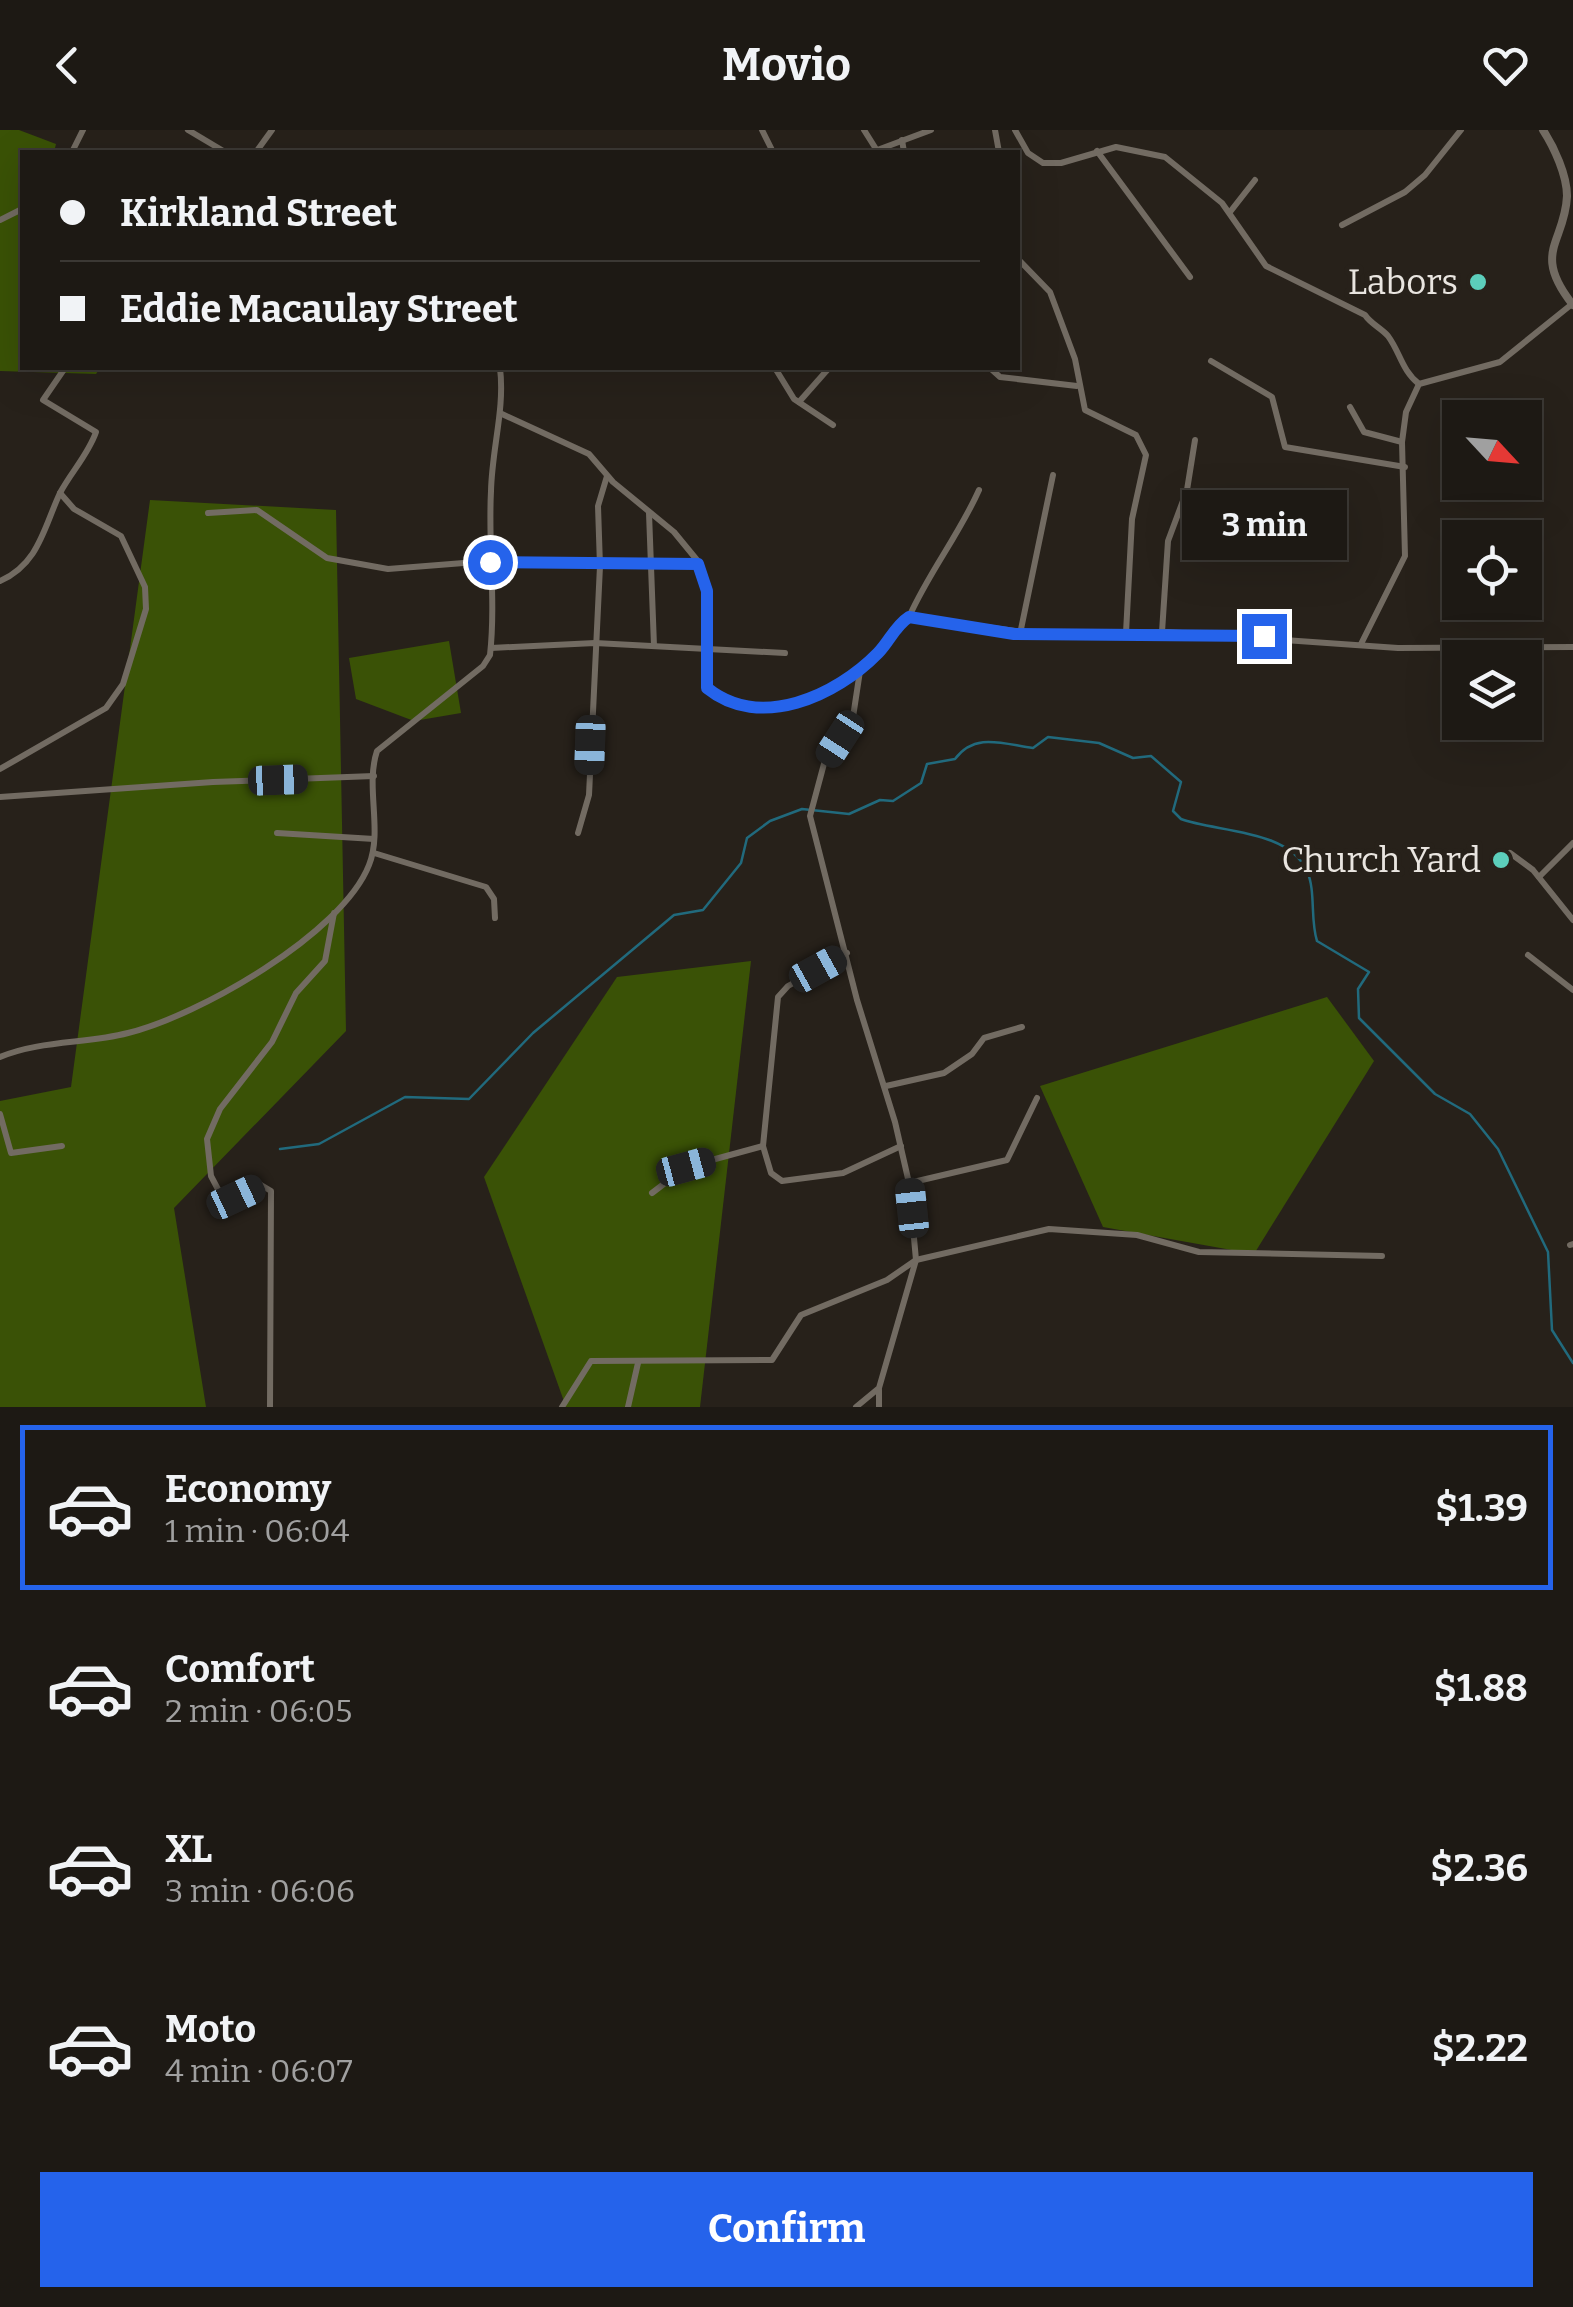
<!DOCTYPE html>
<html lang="en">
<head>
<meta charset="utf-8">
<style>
	:root { --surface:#1d1914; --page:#25221d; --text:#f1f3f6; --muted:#a0a0a0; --line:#3b3834; --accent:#2563eb }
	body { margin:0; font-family:Bitter,serif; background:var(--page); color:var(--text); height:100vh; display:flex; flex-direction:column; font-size:38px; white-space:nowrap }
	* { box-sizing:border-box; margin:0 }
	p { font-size:32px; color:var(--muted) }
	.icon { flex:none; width:55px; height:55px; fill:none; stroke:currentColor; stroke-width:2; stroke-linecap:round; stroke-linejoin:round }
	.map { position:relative; height:1277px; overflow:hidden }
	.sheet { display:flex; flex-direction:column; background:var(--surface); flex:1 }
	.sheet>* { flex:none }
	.top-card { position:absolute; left:20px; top:20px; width:1000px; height:220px; border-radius:0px; box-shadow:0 10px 40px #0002,0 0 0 2px var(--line); display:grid; align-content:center; height:220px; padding:0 40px; background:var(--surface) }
	.needle { width:65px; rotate:116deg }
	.fabs { position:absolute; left:1442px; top:270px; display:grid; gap:20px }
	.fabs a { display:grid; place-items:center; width:100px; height:100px; border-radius:0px; background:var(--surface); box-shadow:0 10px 40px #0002,0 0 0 2px var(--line); font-size:50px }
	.end { position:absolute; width:45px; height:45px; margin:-22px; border:12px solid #2563eb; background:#fff; box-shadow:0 0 0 5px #fff }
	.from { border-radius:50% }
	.bubble { position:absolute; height:70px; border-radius:0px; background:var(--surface); box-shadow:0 10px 40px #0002,0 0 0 2px var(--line); font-size:32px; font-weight:700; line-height:70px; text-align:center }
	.car { position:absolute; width:30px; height:60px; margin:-30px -15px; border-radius:12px; box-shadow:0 0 8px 2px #0007; background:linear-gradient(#222 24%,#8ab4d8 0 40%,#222 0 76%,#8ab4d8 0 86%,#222 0) }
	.top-card b { display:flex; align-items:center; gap:35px; height:95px; font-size:38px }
	.top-card b+b { border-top:2px solid var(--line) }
	.top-card i { width:25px; height:25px; background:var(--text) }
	ul { padding:18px 0 0; list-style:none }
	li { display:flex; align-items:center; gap:30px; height:165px; margin:0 20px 15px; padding:0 20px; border:5px solid transparent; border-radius:0px }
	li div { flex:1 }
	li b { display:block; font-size:38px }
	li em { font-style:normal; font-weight:700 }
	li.on { border-color:var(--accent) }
	li>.icon { width:90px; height:90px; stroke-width:1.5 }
	.action { display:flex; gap:20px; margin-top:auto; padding:20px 40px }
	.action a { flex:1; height:115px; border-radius:0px; background:var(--accent); color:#fff; font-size:40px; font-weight:700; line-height:115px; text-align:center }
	header { display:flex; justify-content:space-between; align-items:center; height:130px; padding:0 40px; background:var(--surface); font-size:45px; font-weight:700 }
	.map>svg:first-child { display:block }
	.green { fill:#3a5206 }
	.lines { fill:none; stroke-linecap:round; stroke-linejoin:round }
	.stream { stroke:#216a7d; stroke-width:2.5 }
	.minor { stroke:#726b62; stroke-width:6 }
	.tertiary { stroke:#726b62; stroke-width:8 }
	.route { stroke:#2563eb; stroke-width:12 }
	.poi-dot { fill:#5ccebb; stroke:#27211a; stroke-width:4 }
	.labels { text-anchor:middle; stroke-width:10; stroke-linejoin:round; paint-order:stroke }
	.poi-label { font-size:35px; fill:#e9e5e0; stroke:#27211a; text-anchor:end }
</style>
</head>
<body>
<header><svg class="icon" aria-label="back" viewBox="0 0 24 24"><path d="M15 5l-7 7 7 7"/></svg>Movio<svg class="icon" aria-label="heart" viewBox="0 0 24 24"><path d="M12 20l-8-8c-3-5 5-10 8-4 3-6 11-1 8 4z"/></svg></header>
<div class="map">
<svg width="1573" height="1277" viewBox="0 0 1573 1277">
	<rect width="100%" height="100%" fill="#27211a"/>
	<g class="green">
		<polygon points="0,0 19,0 56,14 54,22 22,22 22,238 100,238 96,244 0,241"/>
		<polygon points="150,370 336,380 346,901 174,1078 206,1277 0,1277 0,971 71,957"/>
		<polygon points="449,511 461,583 414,591 356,569 349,528"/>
		<polygon points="751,831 700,1277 566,1277 484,1047 617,847"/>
		<polygon points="1327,867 1374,931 1254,1124 1103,1097 1040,956"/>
	</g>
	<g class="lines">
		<path class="stream" d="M280,1019l39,-5 86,-47 64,2 64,-66 141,-118 29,-5 38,-47 6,-25 23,-17 32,-12 47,5 31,-14 13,1 28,-18 6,-19 28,-5c20,-27 48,-15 78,-11l15,-11 51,6 34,15 18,-2 30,26 -8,29 8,8c34,13 108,10 126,52 9,20 3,48 10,70l52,31 -11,17 1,29 76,76 35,20 28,35 50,103 4,78 21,33"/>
		<g class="minor">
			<polyline points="188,0 225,22"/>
			<polyline points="762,0 773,22"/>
			<polyline points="864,0 876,19"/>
			<polyline points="995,0 999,22"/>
			<path d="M1015,0l13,23 15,10h18l55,-16 49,10 57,46 44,63 99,49c6,9 16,13 23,21 12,16 14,35 31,48"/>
			<polyline points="902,10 904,22"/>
			<polyline points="1097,21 1190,147"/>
			<polyline points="72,22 83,0"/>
			<polyline points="256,22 272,0"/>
			<polyline points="872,22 931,0"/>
			<polyline points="1230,82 1255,50"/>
			<polyline points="0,90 22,79"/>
			<polyline points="1342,95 1405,62 1425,45 1461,0"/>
			<polyline points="1018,129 1050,162 1075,229 1085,280 1136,305 1146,325 1132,389 1126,503"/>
			<polyline points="1211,231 1272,267 1285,317 1405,337"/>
			<polyline points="775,238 794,269 833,295"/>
			<polyline points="990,238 1000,247 1077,256"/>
			<polyline points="799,272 829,238"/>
			<polyline points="1350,277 1364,302 1402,312 1405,426 1361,514"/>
			<path d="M502,284l87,40 24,28 61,50 23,28 10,31v97c53,43 128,9 171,-34 11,-12 17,-28 31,-37l137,18 122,-3 230,16 175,-1"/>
			<polyline points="1402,312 1406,282 1419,254 1500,232 1572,174"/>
			<polyline points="208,383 257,380 327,428 388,439 489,431 698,434"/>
			<polyline points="649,383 654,516"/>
			<path d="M0,451c39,-17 44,-54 60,-88 11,-21 28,-38 36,-61l-53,-32 22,-32"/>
			<path d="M909,487c20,-45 50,-82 70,-127"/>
			<polyline points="1162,502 1168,411 1187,360 1195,310"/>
			<polyline points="1020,504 1053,345"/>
			<polyline points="491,518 595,513 785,523"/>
			<polyline points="0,639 106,578 123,554 146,479 145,457 121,406 74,379 60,363"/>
			<polyline points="0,667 213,652 374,646"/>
			<polyline points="277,703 374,709"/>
			<polyline points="578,703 589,665 600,436 598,376 607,346"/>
			<polyline points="374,723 486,757 494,769 495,788"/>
			<polyline points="1510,723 1533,740 1573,790"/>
			<polyline points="1539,747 1573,713"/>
			<polyline points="847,823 788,856 778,867 763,1016 771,1043 782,1051 843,1043 901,1016"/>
			<polyline points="1528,825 1573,860"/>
			<path d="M0,927c41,-17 86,-13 128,-24 70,-17 214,-99 241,-168 14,-35 -4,-78 8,-114l106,-85 7,-11c6,-54 -2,-110 1,-164 1,-43 14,-82 9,-123"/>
			<polyline points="886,956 944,943 972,924 984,908 1022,897"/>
			<polyline points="0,984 11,1023 62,1016"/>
			<polyline points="909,1053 1007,1030 1037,968"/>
			<polyline points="652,1063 686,1037 763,1016"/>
			<polyline points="1570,1115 1573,1114"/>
			<polyline points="879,1260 879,1277"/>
			<polyline points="270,1277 271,1061 261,1055 236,1067 221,1065 211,1046 207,1009 220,979 272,912 296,863 325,831 334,783"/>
			<polyline points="562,1277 591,1231 772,1230 801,1185 887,1150 916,1130 1049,1099 1137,1105 1199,1122 1382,1126"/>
			<polyline points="628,1277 638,1233"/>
			<polyline points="856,1277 879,1258 916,1130 909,1053 895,992 857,870 810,686 825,630 853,587 860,541"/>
		</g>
		<path class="tertiary" d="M1543,0c11,17 24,45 24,66 -2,47 -36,56 6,109"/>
	</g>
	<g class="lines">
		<path class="route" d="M490,432l208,2 9,27v97c53,43 129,8 171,-35 11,-11 17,-27 31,-36l105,17 250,2"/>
	</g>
	<g class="poi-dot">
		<circle cx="1478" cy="152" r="10"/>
		<circle cx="1501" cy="730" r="10"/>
	</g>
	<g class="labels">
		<g class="poi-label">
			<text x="1458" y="164">Labors</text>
			<text x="1481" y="742">Church Yard</text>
		</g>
	</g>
</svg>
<div class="fabs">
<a><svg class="needle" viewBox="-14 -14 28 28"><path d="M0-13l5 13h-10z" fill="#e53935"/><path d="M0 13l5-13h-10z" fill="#a0a0a0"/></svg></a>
<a><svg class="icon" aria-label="locate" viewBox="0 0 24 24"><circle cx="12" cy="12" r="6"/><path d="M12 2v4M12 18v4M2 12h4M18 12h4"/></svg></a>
<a><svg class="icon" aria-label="layers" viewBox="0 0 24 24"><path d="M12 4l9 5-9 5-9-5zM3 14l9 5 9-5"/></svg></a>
</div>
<i class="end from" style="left:490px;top:432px"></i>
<i class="end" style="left:1264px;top:506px"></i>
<div class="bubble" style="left:1182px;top:360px;width:165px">3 min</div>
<i class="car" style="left:840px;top:609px;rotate:213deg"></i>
<i class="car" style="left:590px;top:615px;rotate:182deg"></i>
<i class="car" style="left:278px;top:650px;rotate:88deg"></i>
<i class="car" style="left:818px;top:839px;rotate:61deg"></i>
<i class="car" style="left:686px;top:1037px;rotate:75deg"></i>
<i class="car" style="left:236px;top:1067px;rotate:65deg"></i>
<i class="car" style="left:912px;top:1078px;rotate:354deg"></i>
<div class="top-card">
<b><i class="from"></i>Kirkland Street</b>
<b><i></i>Eddie Macaulay Street</b>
</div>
</div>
<section class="sheet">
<ul>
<li class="on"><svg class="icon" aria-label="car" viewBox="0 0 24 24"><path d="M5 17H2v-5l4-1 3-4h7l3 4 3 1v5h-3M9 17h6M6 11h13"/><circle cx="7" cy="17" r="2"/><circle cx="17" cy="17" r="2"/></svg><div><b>Economy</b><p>1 min · 06:04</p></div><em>$1.39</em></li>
<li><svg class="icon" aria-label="car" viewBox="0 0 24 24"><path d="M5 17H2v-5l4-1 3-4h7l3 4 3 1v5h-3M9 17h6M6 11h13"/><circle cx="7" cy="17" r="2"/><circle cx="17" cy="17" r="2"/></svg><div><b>Comfort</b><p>2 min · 06:05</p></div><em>$1.88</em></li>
<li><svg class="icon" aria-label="car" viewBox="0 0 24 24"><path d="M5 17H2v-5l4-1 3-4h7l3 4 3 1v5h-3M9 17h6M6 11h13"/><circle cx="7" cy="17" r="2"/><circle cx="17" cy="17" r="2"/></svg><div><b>XL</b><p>3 min · 06:06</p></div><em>$2.36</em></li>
<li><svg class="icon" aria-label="car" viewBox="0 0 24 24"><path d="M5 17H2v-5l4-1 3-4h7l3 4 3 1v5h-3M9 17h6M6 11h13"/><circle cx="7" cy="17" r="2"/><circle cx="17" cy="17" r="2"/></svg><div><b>Moto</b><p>4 min · 06:07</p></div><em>$2.22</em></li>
</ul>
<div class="action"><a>Confirm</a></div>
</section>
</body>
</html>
